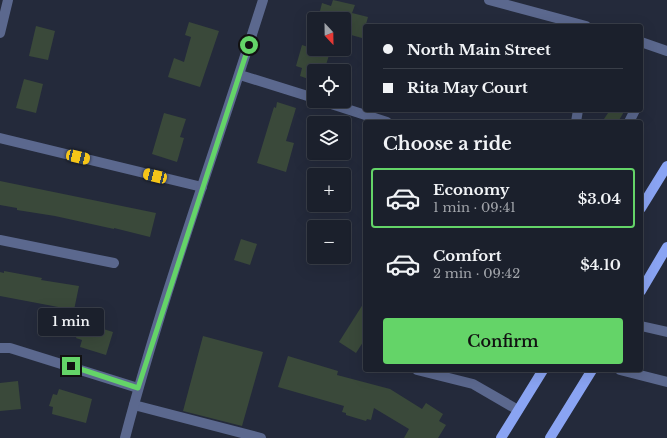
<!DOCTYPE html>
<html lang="en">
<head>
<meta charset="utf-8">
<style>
	:root { --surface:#1b202c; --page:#242834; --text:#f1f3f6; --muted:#a0a3a9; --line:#393e48; --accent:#64d468 }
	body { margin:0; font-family:"Libre Baskerville",serif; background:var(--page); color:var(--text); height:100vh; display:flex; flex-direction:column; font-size:15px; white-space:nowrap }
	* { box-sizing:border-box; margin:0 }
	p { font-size:13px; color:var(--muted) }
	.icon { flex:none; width:22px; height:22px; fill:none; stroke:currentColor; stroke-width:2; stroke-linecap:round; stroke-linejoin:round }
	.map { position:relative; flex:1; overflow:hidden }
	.drawer { position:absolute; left:363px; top:120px; width:280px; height:252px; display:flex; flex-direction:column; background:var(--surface); border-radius:4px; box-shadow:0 4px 16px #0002,0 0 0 1px var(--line) }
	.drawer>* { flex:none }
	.banner { position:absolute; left:363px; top:24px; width:280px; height:88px; border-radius:4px; box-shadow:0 4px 16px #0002,0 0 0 1px var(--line); display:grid; align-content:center; height:88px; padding:0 20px; background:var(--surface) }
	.needle { width:26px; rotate:158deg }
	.buttons { position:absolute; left:307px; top:12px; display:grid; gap:8px }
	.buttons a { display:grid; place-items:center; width:44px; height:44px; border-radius:4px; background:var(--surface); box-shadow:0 4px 16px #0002,0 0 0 1px var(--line); font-size:20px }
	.end { position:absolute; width:18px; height:18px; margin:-9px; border:5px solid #64d468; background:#111; box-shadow:0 0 0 2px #111 }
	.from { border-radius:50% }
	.bubble { position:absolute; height:28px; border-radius:4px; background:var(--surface); box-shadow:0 4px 16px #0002,0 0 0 1px var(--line); font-size:13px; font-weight:600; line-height:28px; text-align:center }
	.car { position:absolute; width:12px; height:24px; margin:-12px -6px; border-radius:5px; box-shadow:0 0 3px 1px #0007; background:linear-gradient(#f5c518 24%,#345 0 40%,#f5c518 0 76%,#345 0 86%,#f5c518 0) }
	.banner b { display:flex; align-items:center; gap:14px; height:38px; font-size:15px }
	.banner b+b { border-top:1px solid var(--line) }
	.banner i { width:10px; height:10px; background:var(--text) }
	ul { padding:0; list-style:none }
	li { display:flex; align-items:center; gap:12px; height:60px; margin:0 8px 6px; padding:0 12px; border:2px solid transparent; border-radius:4px }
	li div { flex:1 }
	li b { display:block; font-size:15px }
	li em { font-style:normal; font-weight:600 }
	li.current { border-color:var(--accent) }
	li>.icon { width:36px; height:36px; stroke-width:1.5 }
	h2 { padding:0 20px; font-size:18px; line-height:48px }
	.button { display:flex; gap:8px; margin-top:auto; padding:8px 20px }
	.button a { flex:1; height:46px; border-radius:4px; background:var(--accent); color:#111; font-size:16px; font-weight:600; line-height:46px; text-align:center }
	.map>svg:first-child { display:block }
	.building { fill:#3a493a }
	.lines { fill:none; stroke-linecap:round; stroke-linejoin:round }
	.minor { stroke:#5b688e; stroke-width:10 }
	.major { stroke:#8aa4f3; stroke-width:10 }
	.route { stroke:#64d468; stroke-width:5 }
</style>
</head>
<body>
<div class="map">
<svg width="667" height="438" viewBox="0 0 667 438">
	<rect width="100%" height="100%" fill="#242a3b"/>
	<g class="building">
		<polygon points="333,0 355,5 352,13 368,17 362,38 344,33 344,19 318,19 322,3 331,6"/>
		<polygon points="189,22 219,31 200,87 168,77 174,58 184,62 191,37 185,35"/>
		<polygon points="36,26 55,31 48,60 29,56"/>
		<polygon points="311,38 314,39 314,49 331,49 324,71 314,71 314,81 300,76 302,68 296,66 302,45 308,47"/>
		<polygon points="24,79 43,84 36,113 16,108"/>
		<polygon points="277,102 296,108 286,141 294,143 286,172 257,163 274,107 276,108"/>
		<polygon points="610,110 625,110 618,122 602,122"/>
		<polygon points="164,113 186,119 180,137 184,138 177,162 152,154"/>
		<polygon points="0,181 156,213 150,237 114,228 114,229 55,216 17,210 17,208 0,205"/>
		<polygon points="241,239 257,244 250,265 234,260"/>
		<polygon points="4,271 42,278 41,280 79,286 74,310 0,296 0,272 4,273"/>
		<polygon points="365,301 365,339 356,353 339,342"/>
		<polygon points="81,322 113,332 106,355 80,347 82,340 76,338"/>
		<polygon points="203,336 263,352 242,426 183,411"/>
		<polygon points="288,356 338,371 337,375 390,389 422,409 426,403 443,414 439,421 446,425 438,438 404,438 409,429 374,408 371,420 367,419 366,421 346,415 346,413 342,412 344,406 278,387"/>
		<polygon points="18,381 21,409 0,411 0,383"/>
		<polygon points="59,389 92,399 86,423 52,414 53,407 49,406 53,394 57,395"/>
	</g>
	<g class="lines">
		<g class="minor">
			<polyline points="489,0 586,26"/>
			<polyline points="0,33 8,0"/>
			<polyline points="641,42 667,51"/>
			<polyline points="240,75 314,98"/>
			<polyline points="322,101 387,122"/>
			<polyline points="576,122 578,110"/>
			<polyline points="629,122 635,110"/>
			<polyline points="0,138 202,187"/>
			<polyline points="0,240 114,263"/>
			<polyline points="641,326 667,332"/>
			<polyline points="0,348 10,348 138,388"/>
			<polyline points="417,370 473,384 518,410"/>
			<polyline points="620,370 667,382"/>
			<polyline points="134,405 261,438"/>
			<path d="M125,438c39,-148 92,-292 138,-438"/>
		</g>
		<g class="major">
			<polyline points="641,208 667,166"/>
			<polyline points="641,291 667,247"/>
			<polyline points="501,438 543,370"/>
			<polyline points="550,438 592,370"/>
		</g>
	</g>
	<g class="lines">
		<polyline class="route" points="71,366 138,388 249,45"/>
	</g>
</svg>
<div class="buttons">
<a><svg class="needle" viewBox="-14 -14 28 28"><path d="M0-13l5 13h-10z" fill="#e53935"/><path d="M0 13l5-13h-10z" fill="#a0a3a9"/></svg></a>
<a><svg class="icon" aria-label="locate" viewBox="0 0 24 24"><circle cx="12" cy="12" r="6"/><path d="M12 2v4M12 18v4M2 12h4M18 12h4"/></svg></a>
<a><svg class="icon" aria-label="layers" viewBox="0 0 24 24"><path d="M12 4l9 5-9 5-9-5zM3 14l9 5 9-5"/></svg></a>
<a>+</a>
<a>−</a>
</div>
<i class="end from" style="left:249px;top:45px"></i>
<i class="end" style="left:71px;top:366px"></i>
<div class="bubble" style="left:38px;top:308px;width:66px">1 min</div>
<i class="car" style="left:78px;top:157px;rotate:103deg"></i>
<i class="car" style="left:155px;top:176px;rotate:284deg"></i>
<div class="banner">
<b><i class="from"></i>North Main Street</b>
<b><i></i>Rita May Court</b>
</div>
<section class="drawer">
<h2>Choose a ride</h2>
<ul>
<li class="current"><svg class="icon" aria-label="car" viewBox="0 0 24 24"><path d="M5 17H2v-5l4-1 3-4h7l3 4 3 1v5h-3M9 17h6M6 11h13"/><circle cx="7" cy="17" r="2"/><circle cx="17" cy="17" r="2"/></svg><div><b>Economy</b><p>1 min · 09:41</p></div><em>$3.04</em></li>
<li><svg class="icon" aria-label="car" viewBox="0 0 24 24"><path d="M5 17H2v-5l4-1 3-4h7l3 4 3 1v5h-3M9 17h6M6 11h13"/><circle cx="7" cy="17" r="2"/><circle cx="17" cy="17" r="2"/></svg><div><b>Comfort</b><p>2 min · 09:42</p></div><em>$4.10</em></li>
</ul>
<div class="button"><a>Confirm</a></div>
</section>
</div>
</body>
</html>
